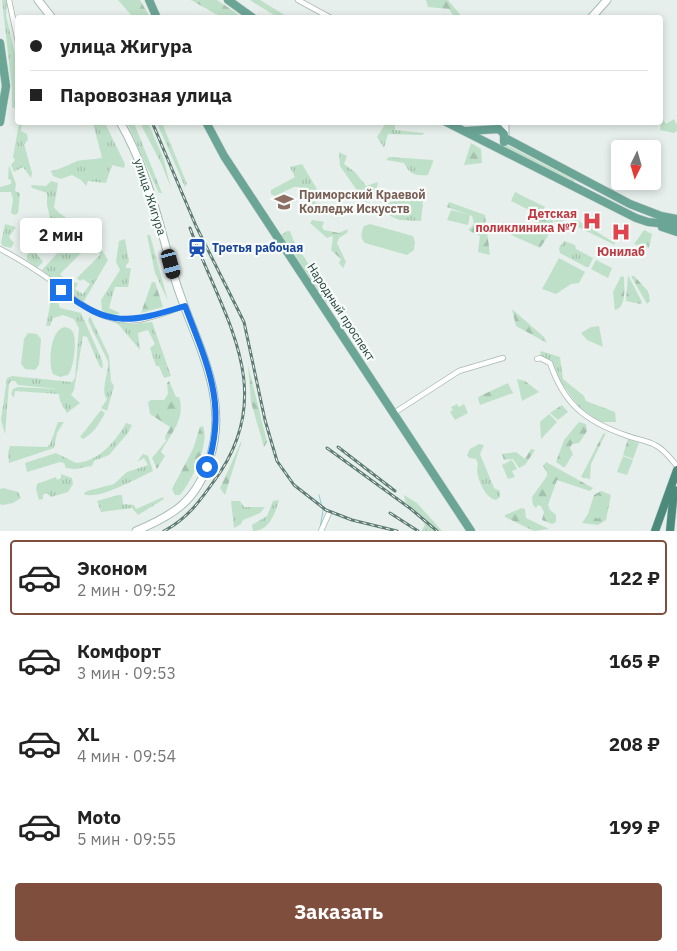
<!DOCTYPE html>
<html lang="ru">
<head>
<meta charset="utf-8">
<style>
	:root { --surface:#fff; --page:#f6f6f6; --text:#222; --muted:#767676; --line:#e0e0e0; --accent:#804e3d }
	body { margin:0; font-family:"IBM Plex Sans",sans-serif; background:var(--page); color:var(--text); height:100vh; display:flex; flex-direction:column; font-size:19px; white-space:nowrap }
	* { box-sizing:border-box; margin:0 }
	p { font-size:16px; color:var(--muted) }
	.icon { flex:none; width:28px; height:28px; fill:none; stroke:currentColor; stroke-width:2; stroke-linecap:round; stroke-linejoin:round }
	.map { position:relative; height:531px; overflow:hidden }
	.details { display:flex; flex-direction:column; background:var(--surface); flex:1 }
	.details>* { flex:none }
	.hud { position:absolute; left:15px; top:15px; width:648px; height:110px; border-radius:5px; box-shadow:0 2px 8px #0003; display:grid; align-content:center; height:110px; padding:0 15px; background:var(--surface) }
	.needle { width:32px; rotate:185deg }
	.controls { position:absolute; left:611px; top:140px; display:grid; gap:10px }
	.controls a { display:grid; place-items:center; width:50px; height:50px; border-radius:5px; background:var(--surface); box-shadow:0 2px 8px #0003; font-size:25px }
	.end { position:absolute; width:22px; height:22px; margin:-11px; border:6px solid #1a73e8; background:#fff; box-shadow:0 0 0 2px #fff }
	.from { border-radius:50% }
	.bubble { position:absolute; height:35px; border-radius:5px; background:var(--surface); box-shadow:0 2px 8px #0003; font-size:16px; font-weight:700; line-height:35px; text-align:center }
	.car { position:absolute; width:15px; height:30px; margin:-15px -8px; border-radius:6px; box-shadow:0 0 4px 1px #0007; background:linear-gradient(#222 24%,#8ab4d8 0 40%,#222 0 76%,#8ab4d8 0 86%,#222 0) }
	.hud b { display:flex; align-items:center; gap:18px; height:48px; font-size:19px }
	.hud b+b { border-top:1px solid var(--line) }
	.hud i { width:12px; height:12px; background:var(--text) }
	ul { padding:9px 0 0; list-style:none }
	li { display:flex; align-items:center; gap:15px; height:75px; margin:0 10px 8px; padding:0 5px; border:2px solid transparent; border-radius:5px }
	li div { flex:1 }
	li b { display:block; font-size:19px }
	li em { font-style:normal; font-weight:700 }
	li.selected { border-color:var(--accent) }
	li>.icon { width:45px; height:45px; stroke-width:1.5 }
	.primary-button { display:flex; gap:10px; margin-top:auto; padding:10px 15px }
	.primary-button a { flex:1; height:58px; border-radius:5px; background:var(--accent); color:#fff; font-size:20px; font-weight:700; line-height:58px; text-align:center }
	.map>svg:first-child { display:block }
	.grass { fill:url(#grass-tufts) }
	.forest { fill:url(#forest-firs) }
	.park { fill:#bfe0c8 }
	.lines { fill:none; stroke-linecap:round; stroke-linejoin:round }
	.stream { stroke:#8ec9d4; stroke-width:1 }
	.minor-casing { stroke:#a8b8b2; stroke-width:6 }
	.secondary-casing { stroke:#a4bbb3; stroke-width:9 }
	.primary-casing { stroke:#c2cac8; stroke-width:9 }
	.trunk-casing { stroke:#c2cac8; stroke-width:9 }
	.minor { stroke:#fff; stroke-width:4.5 }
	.secondary { stroke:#fff; stroke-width:7 }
	.primary { stroke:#6aa596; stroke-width:8 }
	.trunk { stroke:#4c8a7c; stroke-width:8 }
	.rail-casing { stroke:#5f7d75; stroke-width:3 }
	.rail { stroke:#f7fbf9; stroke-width:1; stroke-dasharray:4; stroke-linecap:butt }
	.route { stroke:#1a73e8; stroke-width:6 }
	.labels { text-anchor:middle; stroke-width:4.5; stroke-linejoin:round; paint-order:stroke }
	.education-label { font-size:12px; font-weight:bold; fill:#785e54; stroke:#f7fbf9; text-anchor:start }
	.street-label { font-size:12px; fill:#24423a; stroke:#f7fbf9 }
	.health-label { font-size:12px; font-weight:bold; fill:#be3a42; stroke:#f7fbf9; text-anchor:end }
	.transit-label { font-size:12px; font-weight:bold; fill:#164399; stroke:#f7fbf9; text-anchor:start }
</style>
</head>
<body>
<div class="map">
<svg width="677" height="531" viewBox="0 0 677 531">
	<defs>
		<pattern id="grass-tufts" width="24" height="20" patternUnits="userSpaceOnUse" patternTransform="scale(1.25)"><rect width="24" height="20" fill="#bfe0c8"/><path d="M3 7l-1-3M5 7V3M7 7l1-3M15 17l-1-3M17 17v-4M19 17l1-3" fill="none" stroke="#a4c1ad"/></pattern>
		<pattern id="forest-firs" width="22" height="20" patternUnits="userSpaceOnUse" patternTransform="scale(1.25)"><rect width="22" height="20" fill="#bfe0c8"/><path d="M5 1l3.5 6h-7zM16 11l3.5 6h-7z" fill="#a4c1ad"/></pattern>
	</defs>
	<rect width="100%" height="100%" fill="#e6efeb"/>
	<g class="grass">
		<polygon points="2,0 7,0 6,16 17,62 17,110 12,107 12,89"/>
		<polygon points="19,123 22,123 21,131 27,134 28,140 24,144 32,173 31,178 23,167 14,172 11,165 15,160 13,157"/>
		<path d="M93,123h12l20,41 -1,4 -12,-3 -6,18 -18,-2 -2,5 -5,-6 -9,-5 -11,4 -8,-3 -2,-5c10,-2 17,-6 26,-10 7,-2 17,-1 25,-3z"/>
		<polygon points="127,123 134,123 162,193 159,193 157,189"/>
		<polygon points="140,123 148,123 163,157 171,188 161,163"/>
		<polygon points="157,123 162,123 187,184 185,187"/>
		<polygon points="386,123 395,123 395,130 424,133 422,135 388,134 384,148 377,137"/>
		<polygon points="507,145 574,180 575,182 505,147"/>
		<polygon points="339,152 347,156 344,164 355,172 366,186 378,182 376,193 369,201 365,202 340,166"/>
		<path d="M389,157l44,3v2l-5,13c-14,1 -18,-1 -24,-12l-18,-3z"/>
		<polygon points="302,164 317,189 312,194 316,203 324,204 329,211 328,215 316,213 299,187 294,187 275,196 271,194 271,190 295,177 290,167"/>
		<polygon points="9,165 16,184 15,191 20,193 18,213 15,215 11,213 13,199 11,192 0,192 0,187 11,184 11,180 8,179"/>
		<path d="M51,181l7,2 -4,24c4,7 17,12 18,17l-2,10h-3l-7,-5 -24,24 7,9 -6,6 -10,-8v-5l25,-28 -5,-22v-12l-15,-5 -1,-3 15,1z"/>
		<polygon points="400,199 423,201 421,221 399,220 380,211 382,205"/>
		<polygon points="574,218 615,243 615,245 572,224"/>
		<polygon points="5,224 16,227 9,237 14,243 11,248 3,246 1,243"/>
		<polygon points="644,230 652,234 649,248 634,244"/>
		<polygon points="147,235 150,235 168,301 155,273"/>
		<path d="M125,239l4,23 -3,3v3h5l-3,19h-13l-6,21 11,5c-7,4 -13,3 -18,-3l-1,-10 19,-30 -4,-8 3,-21z"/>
		<polygon points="564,241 575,245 576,249 593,258 589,267 586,267 560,253 559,248"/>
		<polygon points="82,243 100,247 108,260 84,301 81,301 66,288 71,282 78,283 75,289 83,294 90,284 83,279 80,281 77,278 100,255 99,253 94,249 84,250 60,274 67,281 62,286 42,270 62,248 66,247 73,252"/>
		<polygon points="52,295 56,296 60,308 81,313 102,360 103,368 100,367 87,337 83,336 74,390 71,395 80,403 67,413 60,401 59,394 15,391 14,398 11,394 13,389 18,387 59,389 18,385 15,381 11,381 9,384 5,434 1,420 7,378 12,376 72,382 75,378 79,328 74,319 63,315 53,318 50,326 46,326"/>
		<path d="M90,316l19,40 2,25 3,5 -7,25 -6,-3 6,-9c-7,-8 2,-27 1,-37 -1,-4 -17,-34 -20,-42z"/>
		<polygon points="112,321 130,324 152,322 171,376 164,378 159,366 156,366 150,348 155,344 148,330 138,333 140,350 119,325"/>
		<polygon points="541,351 560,357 563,379 584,396 586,401 615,412 616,422 601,422 580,408 559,380 552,363 540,354"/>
		<polygon points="58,422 64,422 57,433 54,448 9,463 8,453 10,446 47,447 50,444"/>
		<path d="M126,423l6,2 -4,8 -19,22 -15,6 -2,5 -18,3 -8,-1 -2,-5 -4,-1 -33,10 -2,-9 31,-10 20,10c22,-1 40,-22 50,-40z"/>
		<path d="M479,444l5,1 -4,9 14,34 6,3v6l-4,3c-11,-1 -22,-26 -18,-36l-2,-5 -7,-1 -2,-3 3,-6z"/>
		<path d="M143,454l5,2 5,15c-14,6 -55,30 -69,23l3,-3 27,-7 13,-12 21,-7 -4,-7 -7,4z"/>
		<polygon points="61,474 72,478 73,484 68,492 51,497 47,493 43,495 43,499 39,500 36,489 37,484 56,477 57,480 61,478"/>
		<polygon points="3,488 18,492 21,498 13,503 2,505 0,504 0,489"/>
		<polygon points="118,495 122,495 123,504 134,505 136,509 163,497 164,499 138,515 132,508 101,512 97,501"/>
		<polygon points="404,495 417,503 442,531 422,531 425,524 405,501"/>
		<path d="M279,500c-4,14 -10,31 -26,31l-1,-6 15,-9 6,-15z"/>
		<polygon points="231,501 240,501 244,507 265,507 260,513 243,520 241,524 234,528"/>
	</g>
	<g class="forest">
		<polygon points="118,0 140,0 150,17 133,17"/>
		<polygon points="191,0 217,0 242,17 221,17"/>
		<polygon points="250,0 260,0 288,17 277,17"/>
		<polygon points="426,0 448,0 462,17 454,17 449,9 428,7"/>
		<polygon points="471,143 481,149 482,163 464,165"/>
		<polygon points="449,202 485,215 490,255 478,252 480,236 468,230 474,224 472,216 447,207"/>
		<polygon points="558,211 567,216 562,223 553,221 548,236 540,248 507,233 497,234 503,222 529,232 537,218 546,213 554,215"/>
		<polygon points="312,220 324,222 322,227 324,230 339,233 348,229 347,233 339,238 337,243 346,262 343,268 339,263 341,259 331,250 333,238 332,236 327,238 310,223"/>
		<polygon points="287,231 290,231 294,242 331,298 327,303 281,235"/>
		<polygon points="628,275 642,302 641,304 626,301"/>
		<path d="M621,276l3,1c0,11 3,30 -9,33l-2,-18z"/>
		<polygon points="631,276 634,276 648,291 650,301 647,304"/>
		<polygon points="152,282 155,282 163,307 141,313"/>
		<polygon points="512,309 544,337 547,343 516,326"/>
		<polygon points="248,365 267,442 264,447 251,402"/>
		<polygon points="517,379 525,381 539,392 522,401"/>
		<path d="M169,381l7,16h3c7,22 -8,36 -18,55l4,4 -8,13 -5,-11 14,-17 -1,-4 5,-10 -20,-13 -2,-12 3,-2h13l4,-6 -1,-11z"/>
		<polygon points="508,383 513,393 480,405 478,398 480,396"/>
		<polygon points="562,405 568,412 558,420 550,413"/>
		<polygon points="579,422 586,424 587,431 579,443 572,444 570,448 573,454 565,467 563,467 556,462 564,440"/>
		<path d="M203,426c7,18 -11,55 -23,69h-5l-3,-6 21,-40 7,-22z"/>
		<polygon points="606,433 591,464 590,479 581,477 603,434"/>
		<polygon points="628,439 639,443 633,459 623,455"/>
		<polygon points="242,440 225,495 220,488"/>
		<polygon points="531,449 535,450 525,465 519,468 513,459 504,460 502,454 516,452 525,459"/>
		<polygon points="546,462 593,488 590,491 557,480 548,505 550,510 556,515 556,522 552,524 542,520 544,512 541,506 538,505 536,508 533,505 532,497 547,476 547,472 543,466"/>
		<polygon points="601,491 611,495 606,520 598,525 582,523 588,514 594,495"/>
		<polygon points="522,508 525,509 526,518 549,529 534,531 505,517 505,515"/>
	</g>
	<g class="park">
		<polygon points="662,117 666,124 674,119 677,125 677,131 674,133 660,130"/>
		<polygon points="515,192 545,207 541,216 511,201"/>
		<polygon points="451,210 470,215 468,225 447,220"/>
		<path d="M370,224l43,12 2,6 -1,8 -7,5 -42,-12c-5,-5 -4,-10 -1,-17z"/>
		<polygon points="559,258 585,272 579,283 571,284 556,294 542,289"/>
		<polygon points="596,260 612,268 608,278 591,269"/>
		<polygon points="599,326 603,347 587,340 581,333 591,327"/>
		<path d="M65,327c4,1 8,3 9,8 2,9 0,33 -6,40l-8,2 -7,-3c-5,-10 -3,-45 12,-47z"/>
		<polygon points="28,333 37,334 41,339 39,365 35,370 25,369 21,364 24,339"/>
		<polygon points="457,404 459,407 464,404 468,413 455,420 450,412 453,410 451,407"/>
		<path d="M101,410l4,3c-6,11 -11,20 -22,26l-3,-2z"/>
		<polygon points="549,414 557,422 541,439 540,422"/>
		<polygon points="623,456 633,460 627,475 617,472"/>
		<polygon points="512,460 517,469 512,471 515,477 508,479 502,465"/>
		<polygon points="597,495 606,498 599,519 591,516"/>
	</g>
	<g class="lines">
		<polyline class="stream" points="319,495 323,511 320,528"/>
		<g class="minor-casing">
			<g id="minor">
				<polyline points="9,0 18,42"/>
				<polyline points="298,0 331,18"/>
				<path d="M0,249c18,9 33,19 49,30 27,21 51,45 88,41 16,-2 32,-9 48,-14"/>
				<path d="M537,359l3,-1 10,5c14,41 35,58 75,72 9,4 21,5 30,10 9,4 15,13 22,21"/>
				<polyline points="394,413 459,371 503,358"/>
				<polyline points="321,531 329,513"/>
			</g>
		</g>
		<g class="secondary-casing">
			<g id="secondary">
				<polyline points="38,0 52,18"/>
				<polyline points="591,18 607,0"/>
				<path d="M120,122c28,48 39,102 54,154 18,62 58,118 35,185 -13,40 -35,54 -73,70"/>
				<polyline points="505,136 505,122"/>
			</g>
		</g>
		<g class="primary-casing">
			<g id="primary">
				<polyline points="149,0 157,18"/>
				<polyline points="228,0 253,18"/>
				<polyline points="0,43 6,86 0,122"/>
				<polyline points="206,122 224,156 471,531"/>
				<polyline points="446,122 636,218 648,222 677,225"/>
				<polyline points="466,131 499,129 504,134 504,142"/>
				<polyline points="505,138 630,204 661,216 677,219"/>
				<polyline points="662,227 677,232"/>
			</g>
		</g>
		<g class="trunk-casing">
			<g id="trunk">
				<polyline points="655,531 677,470"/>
				<polyline points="670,531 674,490"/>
			</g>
		</g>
		<use href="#minor" class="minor"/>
		<use href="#secondary" class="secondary"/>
		<use href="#primary" class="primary"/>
		<use href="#trunk" class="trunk"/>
		<g class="rail-casing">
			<g id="rail">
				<polyline points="152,122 196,226 244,322 265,420 277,461 294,485 326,510 352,520 397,531"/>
				<polyline points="338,447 395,491"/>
				<polyline points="327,448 411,509 437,531"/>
				<polyline points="390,513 418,531"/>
				<path d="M164,531c23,-12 36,-30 50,-50 67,-90 8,-165 -24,-253"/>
			</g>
		</g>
		<use href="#rail" class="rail"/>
	</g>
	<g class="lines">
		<path class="route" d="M61,290c48,38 69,33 124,16 22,58 43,99 22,161"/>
	</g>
	<defs>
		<g id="university-bare" transform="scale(1.5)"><path d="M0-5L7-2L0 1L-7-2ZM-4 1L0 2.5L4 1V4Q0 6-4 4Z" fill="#8d6e63" stroke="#f7fbf9" stroke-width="2.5" paint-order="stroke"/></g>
		<g id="hospital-bare" transform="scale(1.5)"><path d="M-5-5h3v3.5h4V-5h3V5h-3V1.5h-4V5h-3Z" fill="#e0444e" stroke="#f7fbf9" stroke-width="2.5" paint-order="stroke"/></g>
		<g id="station-bare" transform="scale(1.5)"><path d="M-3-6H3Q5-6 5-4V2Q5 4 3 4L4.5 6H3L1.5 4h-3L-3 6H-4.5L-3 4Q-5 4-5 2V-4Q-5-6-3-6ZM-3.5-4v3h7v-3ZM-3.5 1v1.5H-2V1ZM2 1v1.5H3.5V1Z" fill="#1a4fb4" stroke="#f7fbf9" stroke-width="2.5" paint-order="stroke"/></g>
	</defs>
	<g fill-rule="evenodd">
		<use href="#university-bare" x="284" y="202"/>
		<use href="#hospital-bare" x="592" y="221"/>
		<use href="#hospital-bare" x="621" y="232"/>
		<use href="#station-bare" x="197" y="248"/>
	</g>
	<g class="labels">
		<g class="education-label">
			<text x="299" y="199">Приморский Краевой<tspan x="299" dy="14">Колледж Искусств</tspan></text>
		</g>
		<g class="street-label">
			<text transform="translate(150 197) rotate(72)" y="4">улица Жигура</text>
			<text transform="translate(341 312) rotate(57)" y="4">Народный проспект</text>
		</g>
		<g class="health-label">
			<text x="577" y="218">Детская<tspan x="577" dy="14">поликлиника №7</tspan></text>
			<text x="621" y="256" text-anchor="middle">Юнилаб</text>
		</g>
		<g class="transit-label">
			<text x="212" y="252">Третья рабочая</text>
		</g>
	</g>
</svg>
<div class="controls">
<a><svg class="needle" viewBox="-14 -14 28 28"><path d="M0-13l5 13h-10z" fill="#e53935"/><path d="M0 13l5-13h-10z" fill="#767676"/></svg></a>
</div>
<i class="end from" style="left:207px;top:467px"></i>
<i class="end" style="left:61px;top:290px"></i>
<div class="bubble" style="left:20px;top:218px;width:82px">2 мин</div>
<i class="car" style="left:171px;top:264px;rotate:165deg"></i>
<div class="hud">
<b><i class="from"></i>улица Жигура</b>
<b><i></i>Паровозная улица</b>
</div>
</div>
<section class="details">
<ul>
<li class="selected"><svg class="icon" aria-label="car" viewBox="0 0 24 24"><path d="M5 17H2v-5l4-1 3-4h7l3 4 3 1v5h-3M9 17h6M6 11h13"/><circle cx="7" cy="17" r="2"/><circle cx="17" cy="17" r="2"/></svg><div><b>Эконом</b><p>2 мин · 09:52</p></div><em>122 ₽</em></li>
<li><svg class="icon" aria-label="car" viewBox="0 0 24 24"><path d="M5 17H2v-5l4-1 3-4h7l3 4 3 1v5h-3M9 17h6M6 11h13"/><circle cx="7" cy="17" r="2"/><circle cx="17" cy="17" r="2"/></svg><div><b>Комфорт</b><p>3 мин · 09:53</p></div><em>165 ₽</em></li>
<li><svg class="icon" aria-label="car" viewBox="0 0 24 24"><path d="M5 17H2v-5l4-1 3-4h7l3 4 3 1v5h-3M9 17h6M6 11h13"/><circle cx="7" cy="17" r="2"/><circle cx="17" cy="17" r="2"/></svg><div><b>XL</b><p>4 мин · 09:54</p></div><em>208 ₽</em></li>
<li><svg class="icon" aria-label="car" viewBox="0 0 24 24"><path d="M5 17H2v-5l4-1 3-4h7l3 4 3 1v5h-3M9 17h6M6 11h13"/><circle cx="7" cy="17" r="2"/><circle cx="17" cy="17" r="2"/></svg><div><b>Moto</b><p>5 мин · 09:55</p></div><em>199 ₽</em></li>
</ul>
<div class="primary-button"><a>Заказать</a></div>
</section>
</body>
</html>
